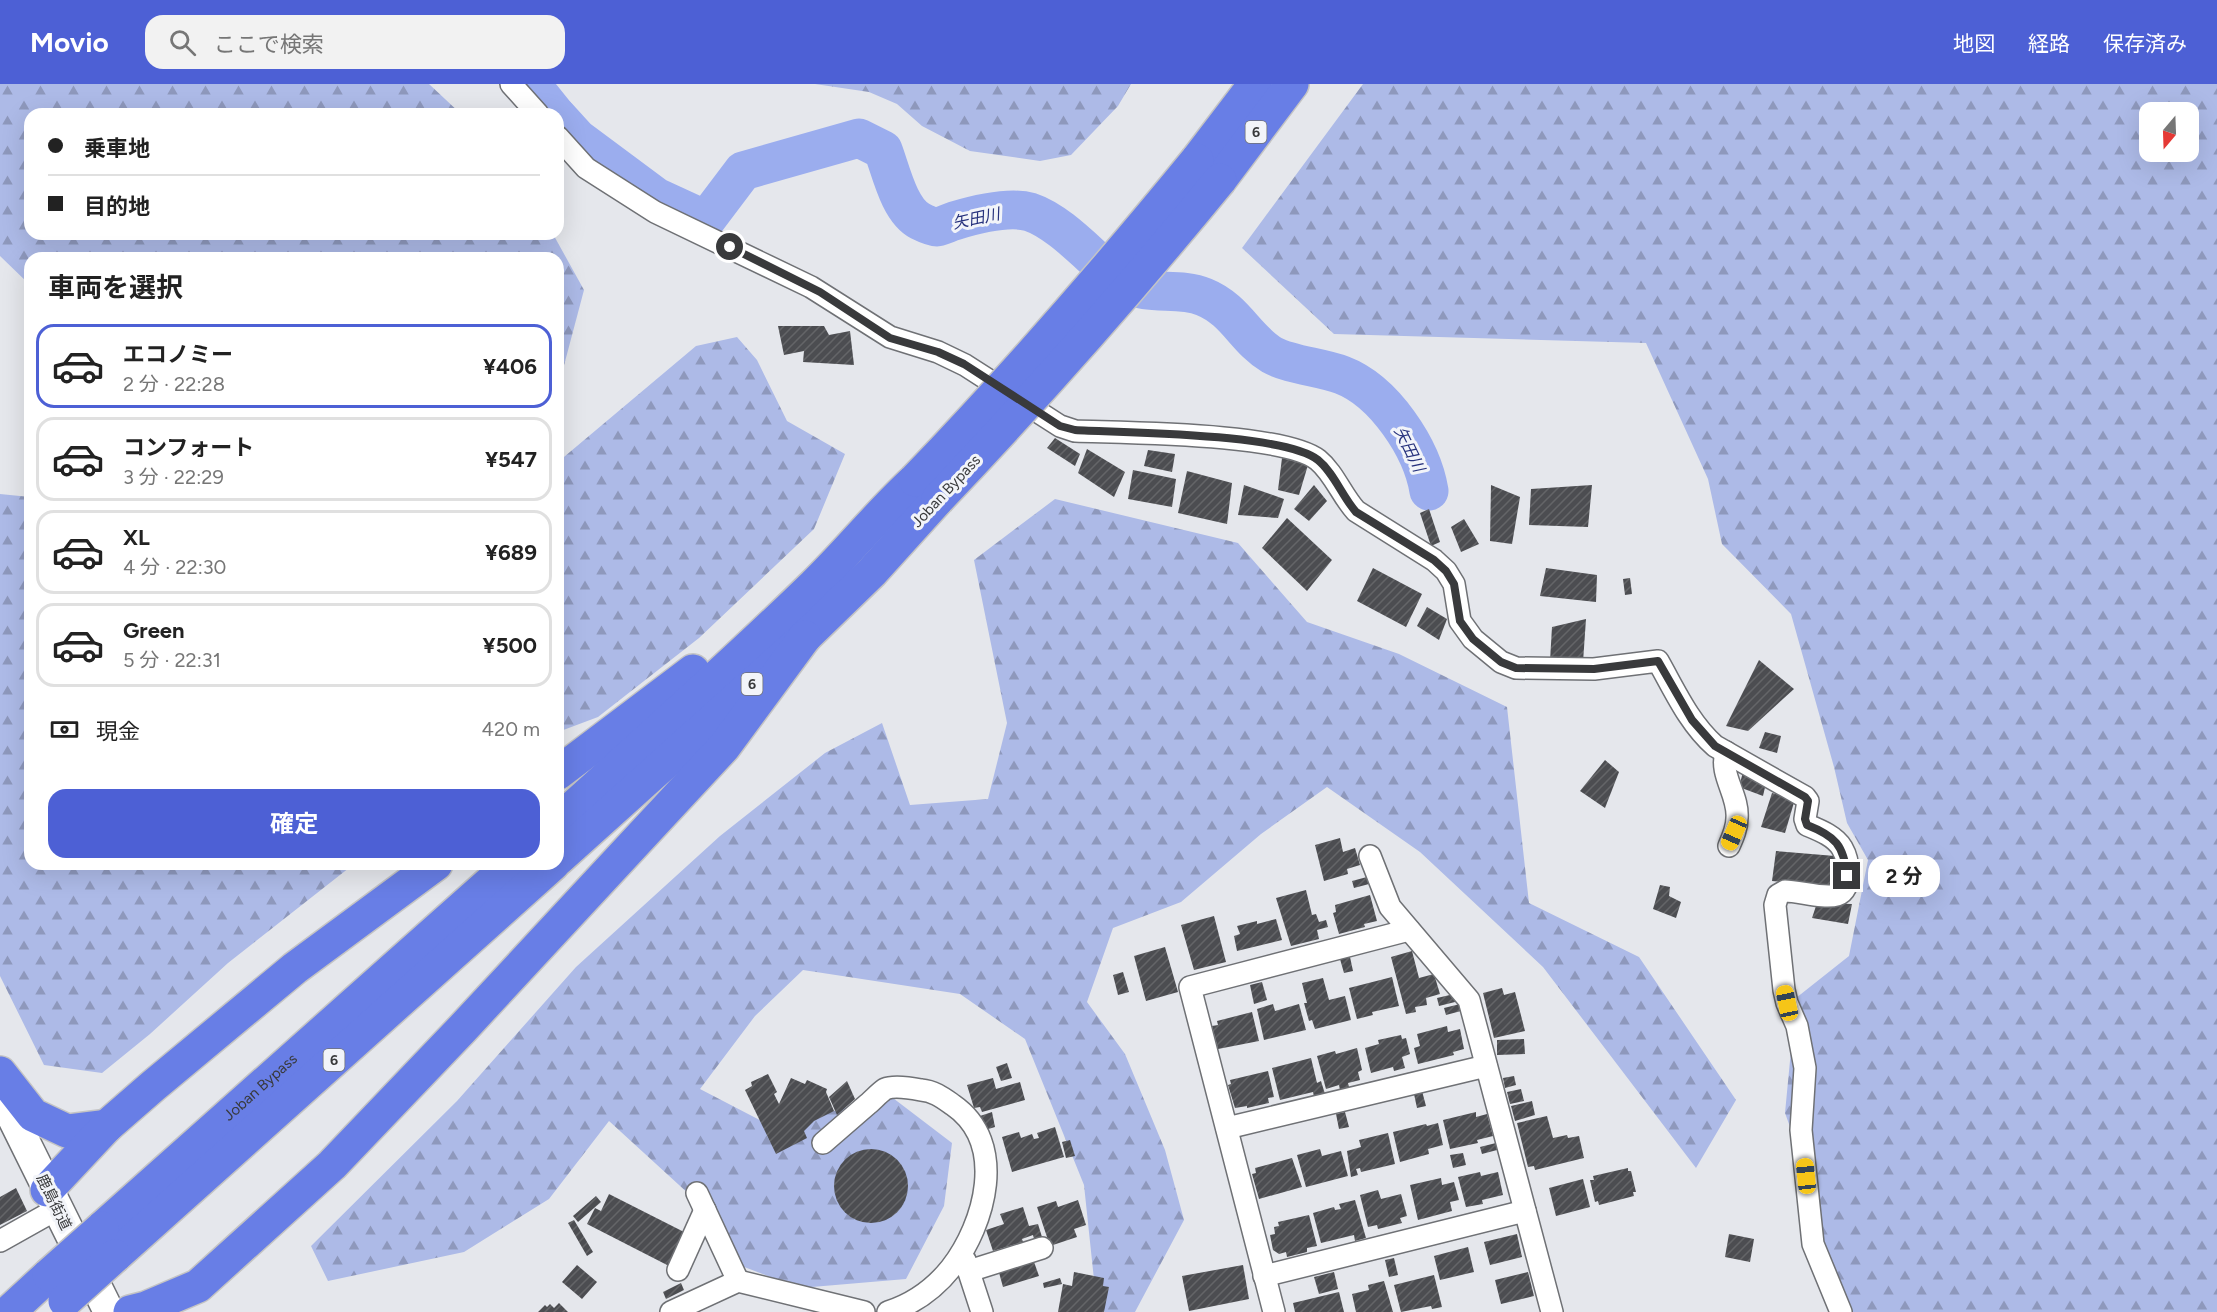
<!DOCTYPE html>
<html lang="ja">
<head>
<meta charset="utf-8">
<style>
	:root { --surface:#fff; --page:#f2f2f2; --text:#222; --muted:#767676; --line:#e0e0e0; --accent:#4d60d5 }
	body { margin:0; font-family:Figtree,"Noto Sans JP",sans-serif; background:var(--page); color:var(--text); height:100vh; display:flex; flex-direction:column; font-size:22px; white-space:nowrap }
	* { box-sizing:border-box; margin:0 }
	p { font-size:20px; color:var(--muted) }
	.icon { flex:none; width:33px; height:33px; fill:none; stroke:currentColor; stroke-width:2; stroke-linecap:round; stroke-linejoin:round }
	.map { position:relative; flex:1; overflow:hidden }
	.sheet { position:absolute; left:24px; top:168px; width:540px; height:618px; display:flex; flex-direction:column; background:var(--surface); border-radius:18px; box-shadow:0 6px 24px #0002 }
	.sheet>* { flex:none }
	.guide { position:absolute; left:24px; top:24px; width:540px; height:132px; border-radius:18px; box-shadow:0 6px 24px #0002; display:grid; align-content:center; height:132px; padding:0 24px; background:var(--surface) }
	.needle { width:39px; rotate:199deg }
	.tools { position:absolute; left:2139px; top:18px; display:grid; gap:12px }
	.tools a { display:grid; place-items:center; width:60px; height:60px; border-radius:12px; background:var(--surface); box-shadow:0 6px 24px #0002; font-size:30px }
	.end { position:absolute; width:27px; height:27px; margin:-14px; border:8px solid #393a3c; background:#fff; box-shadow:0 0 0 3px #fff }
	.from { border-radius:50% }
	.bubble { position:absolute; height:42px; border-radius:18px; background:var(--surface); box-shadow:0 6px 24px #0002; font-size:20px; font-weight:700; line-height:42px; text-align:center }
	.car { position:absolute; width:18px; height:36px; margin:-18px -9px; border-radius:8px; box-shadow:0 0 4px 2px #0007; background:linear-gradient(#f5c518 24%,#345 0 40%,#f5c518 0 76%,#345 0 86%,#f5c518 0) }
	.guide b { display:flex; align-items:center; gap:21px; height:57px; font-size:22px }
	.guide b+b { border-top:2px solid var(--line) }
	.guide i { width:15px; height:15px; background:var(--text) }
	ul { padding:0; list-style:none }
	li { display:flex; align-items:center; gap:18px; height:84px; margin:0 12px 9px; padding:0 12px; border:3px solid var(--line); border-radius:18px }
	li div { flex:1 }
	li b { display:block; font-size:22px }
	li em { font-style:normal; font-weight:700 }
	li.selected { border-color:var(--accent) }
	li>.icon { width:54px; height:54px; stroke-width:1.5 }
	h2 { padding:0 24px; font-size:27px; line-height:72px }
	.pay { display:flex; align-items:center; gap:15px; height:66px; padding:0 24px; font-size:22px }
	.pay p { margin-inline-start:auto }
	.button { display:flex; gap:12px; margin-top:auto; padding:12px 24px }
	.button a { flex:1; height:69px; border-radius:18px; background:var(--accent); color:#fff; font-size:24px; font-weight:700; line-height:69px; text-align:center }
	header { display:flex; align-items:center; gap:36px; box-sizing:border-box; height:84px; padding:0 30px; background:var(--accent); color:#fff }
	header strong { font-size:28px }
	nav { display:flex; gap:33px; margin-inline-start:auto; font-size:21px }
	.search { width:420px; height:54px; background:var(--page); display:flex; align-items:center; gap:15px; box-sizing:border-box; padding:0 21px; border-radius:18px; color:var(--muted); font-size:22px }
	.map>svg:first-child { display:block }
	.forest { fill:url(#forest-firs); fill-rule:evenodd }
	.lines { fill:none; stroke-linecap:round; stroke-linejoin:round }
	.river { stroke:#9badee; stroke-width:39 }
	.building { fill:url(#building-hatch) }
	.street-casing { stroke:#6f7175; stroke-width:24 }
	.secondary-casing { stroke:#6f7175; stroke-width:33 }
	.highway-casing { stroke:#c4c4c4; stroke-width:36 }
	.street { stroke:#fff; stroke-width:21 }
	.secondary { stroke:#fff; stroke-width:30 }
	.highway { stroke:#687ee6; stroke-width:33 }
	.highway-bridge-casing { stroke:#c4c4c4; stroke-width:36; stroke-linecap:butt }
	.highway-bridge { stroke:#687ee6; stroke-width:33 }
	.route { stroke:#393a3c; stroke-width:8 }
	.labels { text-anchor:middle; stroke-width:6; stroke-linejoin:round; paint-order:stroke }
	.shield { fill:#f2f4f9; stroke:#707275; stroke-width:1.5 }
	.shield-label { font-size:14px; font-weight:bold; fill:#393a3c }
	.street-label { font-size:15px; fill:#393a3c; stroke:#f2f4f9 }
	.water-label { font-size:16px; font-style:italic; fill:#26317c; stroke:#f2f4f9 }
</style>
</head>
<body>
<header>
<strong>Movio</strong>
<div class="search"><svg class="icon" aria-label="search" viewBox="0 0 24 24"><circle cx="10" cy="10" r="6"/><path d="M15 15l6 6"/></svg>ここで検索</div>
<nav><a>地図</a><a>経路</a><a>保存済み</a></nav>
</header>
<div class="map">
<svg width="2217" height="1228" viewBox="0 0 2217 1228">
	<defs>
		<pattern id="forest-firs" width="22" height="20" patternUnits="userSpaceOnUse" patternTransform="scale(1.5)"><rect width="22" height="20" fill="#adbae7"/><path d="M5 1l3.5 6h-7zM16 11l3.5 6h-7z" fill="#8e98bc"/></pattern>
		<pattern id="building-hatch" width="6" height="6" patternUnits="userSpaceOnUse" patternTransform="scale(1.5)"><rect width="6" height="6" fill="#4c4d51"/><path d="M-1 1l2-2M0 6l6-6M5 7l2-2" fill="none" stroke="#646568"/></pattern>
	</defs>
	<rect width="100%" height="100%" fill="#e5e7ec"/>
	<g class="forest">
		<polygon points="0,0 429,0 461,30 30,30 30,150 553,150 584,206 558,304 558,174 30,174 30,201 0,172"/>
		<polygon points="815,0 1131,0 1118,22 1071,71 1040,77 970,67 922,42 897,20 869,8"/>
		<path d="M1363,0h854v1228h-367l-38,-87 3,-29 -30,-83 11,-115 53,-42 19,-96 -21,-37 -13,-56 -43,-153 -69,-70 -14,-65 -62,-136 -312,-9 -92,-86zM2150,28h38v40h-38z"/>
		<polygon points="737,253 757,276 787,337 845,370 814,445 699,554 598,633 558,648 558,378 696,262"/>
		<polygon points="0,410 30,413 30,780 354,780 228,879 150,950 102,989 44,981 0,892"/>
		<polygon points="1055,415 1238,459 1307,538 1399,570 1507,623 1529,819 1639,873 1736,1016 1696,1084 1543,883 1420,768 1327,703 1261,750 1181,818 1113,844 1087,918 1125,970 1165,1066 1184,1136 1135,1228 1105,1228 1097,1224 1084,1101 1025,955 960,910 803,886 755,932 700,1005 775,1044 889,1011 952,1059 944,1122 906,1195 800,1204 715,1172 702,1122 609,1037 549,1115 464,1168 328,1197 311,1162 457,1017 576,883 720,752 825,669 882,639 910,721 988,715 1007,639 974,476"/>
	</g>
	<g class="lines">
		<g class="river">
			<polyline points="531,0 555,30"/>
			<path d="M558,33l20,22 78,58 50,23 37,-49 116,-33 24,12c8,21 16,60 37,71 4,2 12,6 17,6 5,-1 11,-4 17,-6 20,-6 55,-15 76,-9 27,9 54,38 76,57 6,4 12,11 18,14 25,14 54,3 80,14 32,13 41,42 68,58 18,10 49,12 70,20 42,16 80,73 87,116"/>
		</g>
	</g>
	<g class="building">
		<polygon points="778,242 824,242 829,251 850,247 854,281 803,278 804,267 784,271"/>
		<polygon points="1055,354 1080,370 1075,382 1047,364"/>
		<polygon points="1087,365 1125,388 1114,413 1078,389"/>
		<polygon points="1148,366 1175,370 1172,388 1144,382"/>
		<polygon points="1282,374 1308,381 1299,411 1278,406"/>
		<polygon points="1133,386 1176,395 1172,423 1128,415"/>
		<polygon points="1187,387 1232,399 1227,440 1178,429"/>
		<polygon points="1244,401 1284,415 1278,434 1238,431"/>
		<polygon points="1314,401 1327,417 1309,437 1294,425"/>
		<polygon points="1491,401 1520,413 1512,460 1490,457"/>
		<polygon points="1592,401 1588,443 1529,441 1531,405"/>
		<polygon points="1429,425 1440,458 1431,462 1420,429"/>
		<polygon points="1287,434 1332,476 1307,507 1262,464"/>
		<polygon points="1464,435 1479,460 1461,468 1451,443"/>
		<polygon points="1373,484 1422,510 1406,543 1357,517"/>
		<polygon points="1546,484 1597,491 1596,518 1540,512"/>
		<polygon points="1630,494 1632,510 1625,511 1623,495"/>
		<polygon points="1427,523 1447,535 1439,556 1417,542"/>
		<polygon points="1586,535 1583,578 1550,577 1552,543"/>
		<polygon points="1759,576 1794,605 1748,647 1726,642"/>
		<polygon points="1765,648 1781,652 1777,669 1759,664"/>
		<polygon points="1605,676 1619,688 1605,724 1580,707"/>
		<polygon points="1743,688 1766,699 1763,712 1739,703"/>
		<polygon points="1772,709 1795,715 1785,749 1761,743"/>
		<polygon points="1340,754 1343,768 1355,764 1360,781 1347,785 1348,790 1324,797 1315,761"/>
		<polygon points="1776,767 1835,772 1833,803 1772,797"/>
		<polygon points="1367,793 1369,800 1354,804 1352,797"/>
		<polygon points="1660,801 1670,803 1669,812 1681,818 1676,834 1653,825"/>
		<polygon points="1306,806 1312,831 1316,830 1319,838 1326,836 1328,843 1317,846 1319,855 1291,862 1276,814"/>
		<polygon points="1370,811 1377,837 1364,840 1365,843 1339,850 1333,829 1336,828 1335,821"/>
		<polygon points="1817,819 1852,820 1848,840 1812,834"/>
		<polygon points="1214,832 1226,878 1194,886 1181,841"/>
		<polygon points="1276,835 1282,856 1237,867 1234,852 1240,850 1237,842 1257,837 1257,840"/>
		<polygon points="1165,863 1178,908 1146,917 1134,872"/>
		<polygon points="1412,867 1419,894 1434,890 1440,910 1426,914 1427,921 1415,923 1416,928 1406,930 1391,873"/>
		<polygon points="1350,873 1353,887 1344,889 1340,875"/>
		<polygon points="1123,888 1129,908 1118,911 1113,891"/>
		<polygon points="1392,893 1399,922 1372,928 1373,931 1357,935 1349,904"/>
		<polygon points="1323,894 1329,916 1345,912 1351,936 1315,945 1312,936 1309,937 1304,919 1307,919 1302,899"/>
		<polygon points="1262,898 1267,916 1254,920 1250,901"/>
		<polygon points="1502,904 1504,911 1515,908 1525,947 1494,954 1483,909"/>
		<polygon points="1454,910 1455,918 1439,922 1437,914"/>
		<polygon points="1273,920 1275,927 1299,920 1306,946 1264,956 1257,925"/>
		<polygon points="1460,920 1461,927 1446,931 1444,924"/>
		<polygon points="1252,928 1259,957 1218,965 1212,942 1218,941 1217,937"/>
		<polygon points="1447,942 1448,948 1460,945 1464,965 1453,968 1454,971 1418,980 1414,964 1420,962 1417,950"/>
		<polygon points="1401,951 1402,955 1406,954 1410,970 1402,973 1405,984 1394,987 1393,983 1371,989 1365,964 1379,960 1378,956"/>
		<polygon points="1524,955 1525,970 1497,971 1497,956"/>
		<polygon points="1357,964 1362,986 1358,988 1360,996 1348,999 1349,1003 1340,1006 1339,1001 1326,1005 1317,972 1335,967 1336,970"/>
		<polygon points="1311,974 1317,999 1321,997 1325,1010 1314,1013 1313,1008 1280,1016 1272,984"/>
		<polygon points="1007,979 1012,994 1001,997 996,983"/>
		<polygon points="1268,987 1274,1013 1268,1014 1269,1019 1247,1024 1247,1022 1235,1024 1228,1001 1231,1000 1230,996"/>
		<polygon points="768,990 777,1008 774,1010 779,1020 791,994 805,1000 807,996 827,1005 826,1008 834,1027 814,1037 804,1047 807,1054 776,1070 745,1006 752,1002 751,998"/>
		<polygon points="1514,992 1516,1001 1505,1004 1503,994"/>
		<polygon points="993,994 996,1005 1020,998 1025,1016 982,1028 980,1023 974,1024 967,1001"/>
		<polygon points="847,997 855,1015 837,1031 829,1013"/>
		<polygon points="1521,1005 1524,1017 1510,1020 1507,1008"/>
		<polygon points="1422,1007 1426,1022 1417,1024 1414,1010"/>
		<polygon points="1532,1017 1535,1031 1515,1037 1511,1022"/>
		<polygon points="992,1028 995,1043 985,1046 980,1032"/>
		<polygon points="1345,1028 1349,1043 1339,1045 1336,1030"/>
		<polygon points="1476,1028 1476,1033 1487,1030 1493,1052 1477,1056 1478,1059 1450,1065 1443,1036"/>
		<polygon points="1547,1032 1553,1054 1567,1051 1568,1054 1579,1052 1584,1074 1535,1086 1534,1082 1528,1083 1517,1039"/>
		<polygon points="1438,1039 1443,1061 1428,1065 1429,1070 1400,1078 1393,1048 1426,1040 1427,1042"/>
		<polygon points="1055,1043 1064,1073 1012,1088 1002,1053 1019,1048 1021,1054 1032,1050 1034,1055 1039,1054 1037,1049"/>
		<polygon points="1388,1049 1395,1080 1361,1088 1360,1084 1356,1085 1358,1091 1351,1093 1347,1067 1361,1063 1359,1056"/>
		<polygon points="1070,1056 1075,1072 1066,1074 1062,1058"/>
		<polygon points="1496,1059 1497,1066 1482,1070 1480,1063"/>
		<circle cx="871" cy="1102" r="37"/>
		<polygon points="1320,1065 1322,1072 1341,1067 1348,1092 1306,1103 1297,1071"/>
		<polygon points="1463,1069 1466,1081 1453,1084 1450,1071"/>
		<polygon points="1292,1074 1302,1103 1259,1115 1252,1090 1256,1089 1255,1084"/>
		<polygon points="1628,1084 1628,1087 1631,1087 1636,1108 1633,1108 1634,1112 1599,1121 1598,1117 1595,1118 1590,1096 1594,1096 1593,1092"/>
		<polygon points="1480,1088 1481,1092 1498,1088 1503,1111 1482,1116 1483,1120 1466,1123 1458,1093"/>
		<polygon points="1441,1094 1442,1101 1454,1098 1459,1116 1450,1118 1452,1127 1418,1136 1410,1101"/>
		<polygon points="1583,1095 1590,1123 1556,1132 1549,1104"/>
		<polygon points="16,1104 27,1127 0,1141 0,1113"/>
		<polygon points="1378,1106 1381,1115 1401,1110 1407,1132 1400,1134 1402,1139 1378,1145 1377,1141 1368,1143 1360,1111"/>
		<polygon points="609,1110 686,1149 669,1182 587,1140 595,1124 601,1127"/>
		<polygon points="596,1112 601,1118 578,1138 573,1132"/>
		<polygon points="1078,1116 1086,1141 1074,1145 1077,1153 1050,1162 1037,1123 1056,1117 1058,1123"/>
		<polygon points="1355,1116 1366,1154 1355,1157 1354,1151 1321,1159 1313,1129 1334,1123 1335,1126 1341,1125 1339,1120"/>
		<polygon points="1023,1123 1029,1142 1038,1140 1042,1153 1034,1155 1033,1151 1022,1155 1023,1158 993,1167 986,1146 1004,1140 1000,1130"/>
		<polygon points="1309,1131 1317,1162 1307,1164 1307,1168 1287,1173 1286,1168 1279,1170 1273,1166 1270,1151 1275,1150 1274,1143 1279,1142 1278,1138"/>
		<polygon points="574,1136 593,1168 587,1172 568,1139"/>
		<polygon points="1517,1150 1522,1173 1490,1181 1484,1158"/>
		<polygon points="1729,1150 1754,1155 1750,1178 1725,1173"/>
		<polygon points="1468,1163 1474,1188 1440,1196 1434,1172"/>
		<polygon points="1394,1174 1398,1191 1389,1193 1385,1176"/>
		<polygon points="1033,1175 1039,1192 1003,1203 998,1185"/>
		<polygon points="577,1181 597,1198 582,1215 562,1198"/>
		<polygon points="1243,1181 1249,1215 1189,1227 1182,1192"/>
		<polygon points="1074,1188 1104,1194 1103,1202 1109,1203 1104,1228 1058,1228 1063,1200 1072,1202"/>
		<polygon points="1334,1188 1338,1205 1319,1210 1314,1193"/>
		<polygon points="1528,1188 1534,1212 1501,1220 1495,1196"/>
		<polygon points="1434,1191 1442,1223 1432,1225 1431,1222 1401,1228 1394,1201"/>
		<polygon points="1060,1194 1062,1200 1044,1204 1043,1199"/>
		<polygon points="1384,1197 1393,1228 1356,1228 1352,1210 1369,1206 1368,1201"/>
		<polygon points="681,1199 684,1206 666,1215 663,1208"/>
		<polygon points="1339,1208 1344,1228 1295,1228 1293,1219"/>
		<polygon points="559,1219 568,1228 538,1228 545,1221 547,1223 550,1220 554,1224"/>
	</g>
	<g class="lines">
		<g class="street-casing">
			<g id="street">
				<polyline points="511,0 538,30"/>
				<path d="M558,53l28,31 69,44 156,75 79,50 48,15 27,13 95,61 15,5c49,2 209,2 243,29 16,13 24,36 38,51l78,49 12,11 8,13 6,37 13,18 28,23 15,6 78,1 64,-8c17,30 31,62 57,85l90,51 3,4 -3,18 2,6c12,5 28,11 35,23 7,12 11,42 -5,47 -13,4 -38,-4 -52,-4l-7,4 -3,10 9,85 3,13 10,23 8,42 -4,62 12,114 28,68"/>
				<path d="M1726,668c-7,23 13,43 11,66 0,10 -4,19 -8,28"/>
				<polyline points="1370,772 1390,823 1469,916 1552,1228"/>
				<polyline points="1227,1044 1486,982"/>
				<path d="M823,1059c15,-13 30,-26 45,-39 5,-4 11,-11 17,-15 9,-4 26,-1 36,1 13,1 22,8 32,15 55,38 32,119 -2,163 -16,20 -38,36 -63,44"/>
				<polyline points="697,1109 738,1197"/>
				<polyline points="0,1157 57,1125"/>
				<polyline points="965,1176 982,1228"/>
				<polyline points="678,1186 705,1126"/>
				<polyline points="969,1187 1042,1164"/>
				<polyline points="1264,1192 1525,1127"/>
				<polyline points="671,1228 738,1197 864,1228"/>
				<polyline points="1274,1228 1190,903 1409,846"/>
			</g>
		</g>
		<g class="secondary-casing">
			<polyline id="secondary" points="0,1008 109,1228"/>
		</g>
		<g class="highway-casing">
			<g id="highway">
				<polyline points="1197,76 1255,0"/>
				<polyline points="1220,96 1292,0"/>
				<polyline points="558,689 693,587"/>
				<path d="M558,737c86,-78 173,-155 256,-236 35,-34 65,-72 101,-105"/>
				<polyline points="558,775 805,553 872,488 938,415"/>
				<polyline points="0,989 33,1031 67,1047 107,1042"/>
				<polyline points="47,1106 107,1042 153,1002 295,884 436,780"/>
				<path id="s1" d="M102,1144l409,-364"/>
				<polyline points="115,1172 553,780"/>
				<polyline points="9,1228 49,1191"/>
				<polyline points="130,1228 146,1224 198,1202 332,1081 463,944 724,663 805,553"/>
			</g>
		</g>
		<use href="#street" class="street"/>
		<use href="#secondary" class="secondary"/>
		<use href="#highway" class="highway"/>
		<g class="highway-bridge-casing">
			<g id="highway-bridge">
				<path d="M915,396c99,-103 192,-210 282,-320"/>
				<path d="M938,415c98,-103 192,-209 282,-319"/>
				<polyline points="49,1191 102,1144"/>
				<polyline points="65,1217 115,1172"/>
			</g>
		</g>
		<use href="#highway-bridge" class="highway-bridge"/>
	</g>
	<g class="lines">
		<path class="route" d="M730,163l90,45 70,46 48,14 26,12 96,62 15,4c49,3 209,3 243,30 16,13 24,36 38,52l78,48 12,11 8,13 6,37 13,18 28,23 15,6 78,1 64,-8 34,59 23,26 90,51 3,4 -3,18 2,6c28,11 37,20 40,51"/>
	</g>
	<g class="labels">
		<g class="shield">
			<rect x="1245.5" y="37" width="21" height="22" rx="4.5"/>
			<rect x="741.5" y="589" width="21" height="22" rx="4.5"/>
			<rect x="323.5" y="965" width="21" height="22" rx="4.5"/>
		</g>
		<g class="shield-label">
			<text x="1256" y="53">6</text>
			<text x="752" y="605">6</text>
			<text x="334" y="981">6</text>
		</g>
		<g class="street-label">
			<text transform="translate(946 407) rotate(-47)" y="5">Joban Bypass</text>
			<text dy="5" stroke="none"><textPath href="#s1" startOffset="212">Joban Bypass</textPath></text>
			<text transform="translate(54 1118) rotate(64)" y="5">鹿島街道</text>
		</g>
		<g class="water-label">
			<text transform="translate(976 134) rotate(-12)" y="6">矢田川</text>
			<text transform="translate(1410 365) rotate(64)" y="6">矢田川</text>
		</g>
	</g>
</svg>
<div class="tools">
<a><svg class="needle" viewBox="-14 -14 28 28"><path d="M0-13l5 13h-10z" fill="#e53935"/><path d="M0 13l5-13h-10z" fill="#767676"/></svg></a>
</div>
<i class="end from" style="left:730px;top:163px"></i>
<i class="end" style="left:1847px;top:792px"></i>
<div class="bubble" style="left:1868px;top:771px;width:72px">2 分</div>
<i class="car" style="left:1734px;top:749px;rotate:204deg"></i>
<i class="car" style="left:1787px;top:919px;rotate:348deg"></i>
<i class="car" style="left:1806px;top:1092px;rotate:354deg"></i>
<div class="guide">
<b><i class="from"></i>乗車地</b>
<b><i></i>目的地</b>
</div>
<section class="sheet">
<h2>車両を選択</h2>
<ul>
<li class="selected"><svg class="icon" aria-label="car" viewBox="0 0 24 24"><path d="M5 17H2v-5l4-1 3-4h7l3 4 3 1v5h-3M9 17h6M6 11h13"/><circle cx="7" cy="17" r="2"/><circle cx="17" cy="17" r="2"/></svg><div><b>エコノミー</b><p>2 分 · 22:28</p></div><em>¥406</em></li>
<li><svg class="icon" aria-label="car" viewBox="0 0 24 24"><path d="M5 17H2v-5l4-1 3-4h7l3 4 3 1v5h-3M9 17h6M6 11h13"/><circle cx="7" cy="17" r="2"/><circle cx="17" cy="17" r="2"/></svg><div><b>コンフォート</b><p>3 分 · 22:29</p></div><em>¥547</em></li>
<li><svg class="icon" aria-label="car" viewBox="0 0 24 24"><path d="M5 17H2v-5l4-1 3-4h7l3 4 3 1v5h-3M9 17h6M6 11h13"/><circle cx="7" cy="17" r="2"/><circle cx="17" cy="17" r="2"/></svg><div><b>XL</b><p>4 分 · 22:30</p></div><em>¥689</em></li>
<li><svg class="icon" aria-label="car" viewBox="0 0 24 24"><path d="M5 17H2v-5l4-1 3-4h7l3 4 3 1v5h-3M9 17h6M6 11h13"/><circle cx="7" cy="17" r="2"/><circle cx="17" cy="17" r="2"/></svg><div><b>Green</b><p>5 分 · 22:31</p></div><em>¥500</em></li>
</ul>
<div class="pay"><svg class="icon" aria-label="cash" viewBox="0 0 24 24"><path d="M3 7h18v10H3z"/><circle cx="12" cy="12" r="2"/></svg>現金<p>420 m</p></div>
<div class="button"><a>確定</a></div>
</section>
</div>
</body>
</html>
